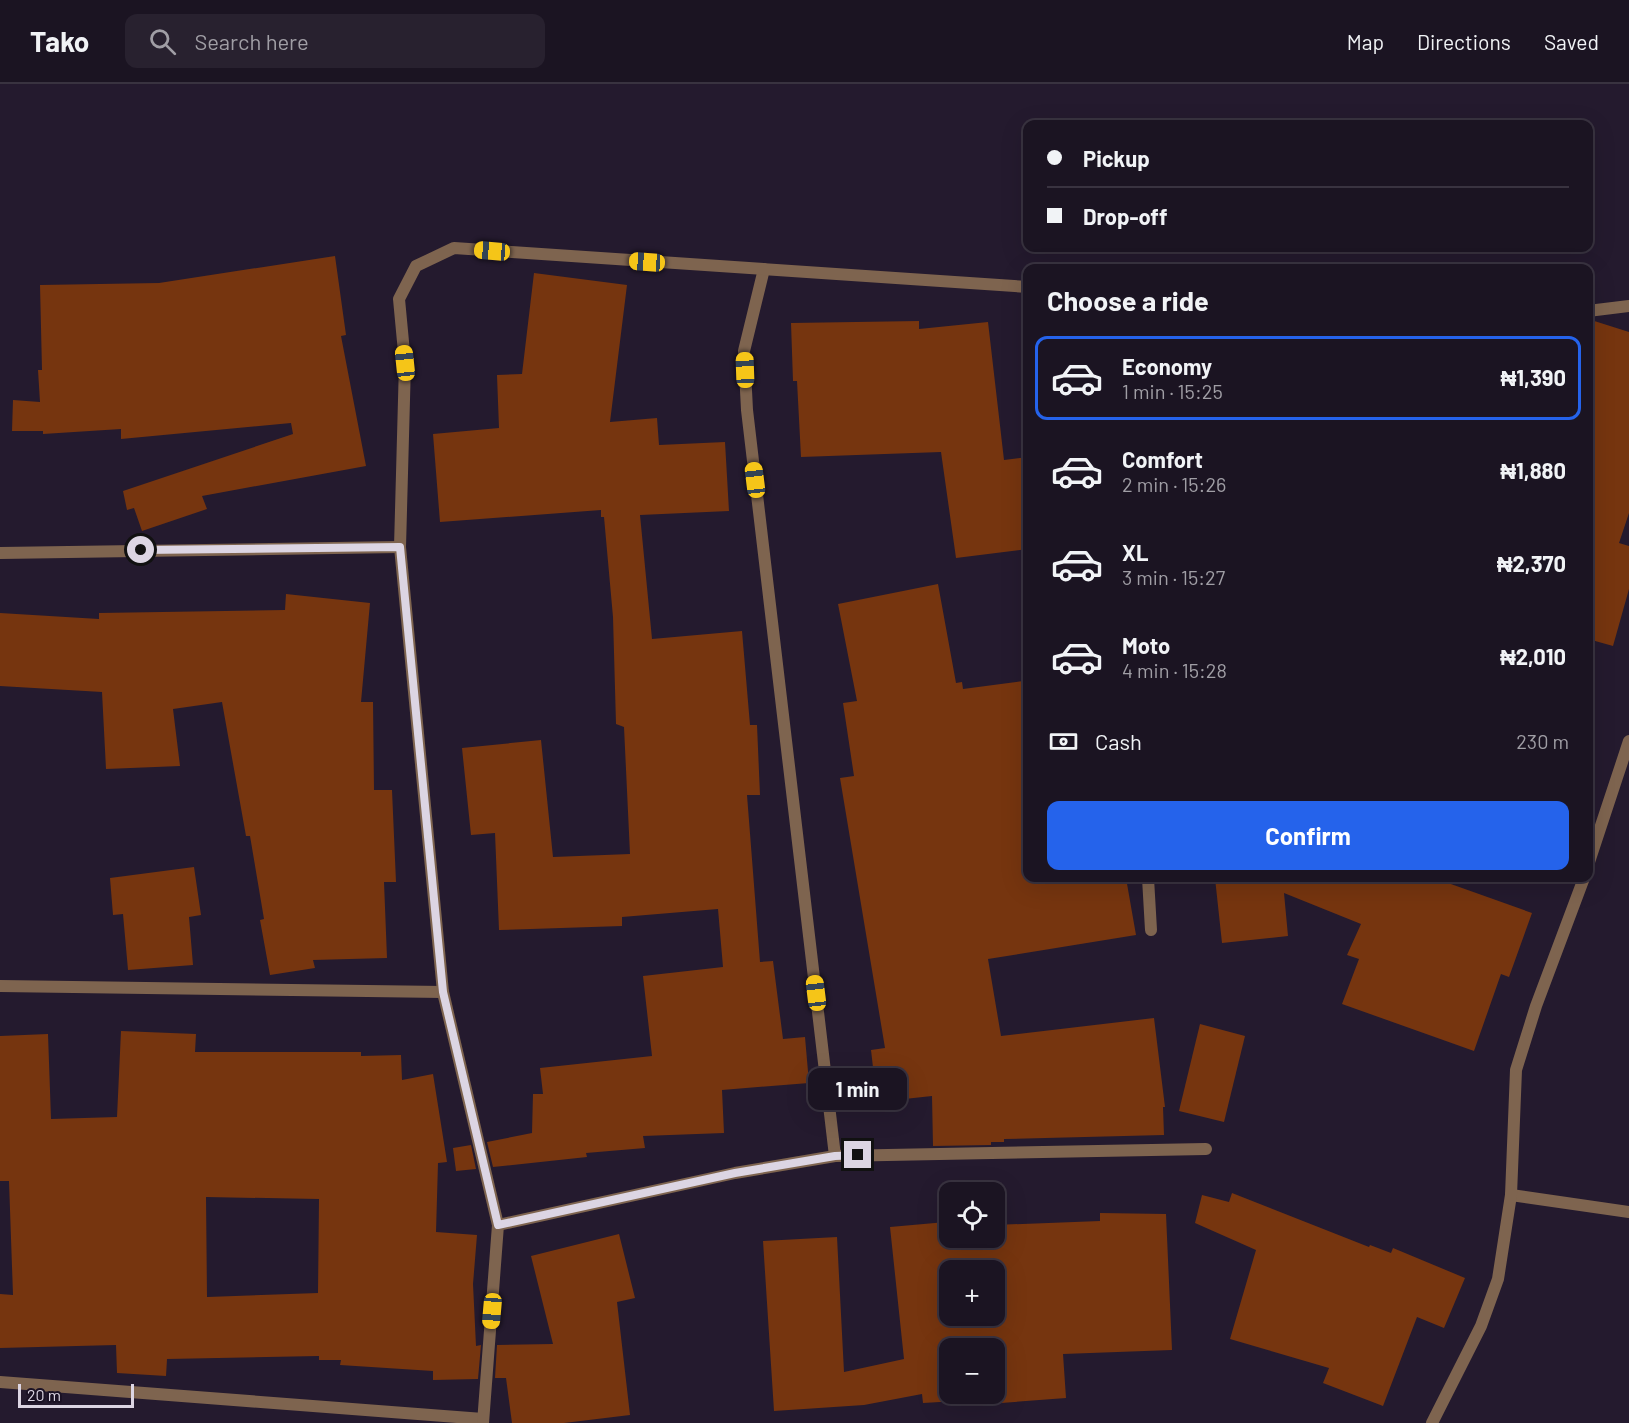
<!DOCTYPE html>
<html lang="en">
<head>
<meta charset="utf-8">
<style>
	:root { --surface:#1b1422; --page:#28212f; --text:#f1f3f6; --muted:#a09ea5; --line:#393340; --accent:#2563eb }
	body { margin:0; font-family:Barlow,sans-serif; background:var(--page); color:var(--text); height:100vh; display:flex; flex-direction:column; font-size:22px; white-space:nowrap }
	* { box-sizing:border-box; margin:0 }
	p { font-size:20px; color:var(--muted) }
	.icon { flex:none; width:33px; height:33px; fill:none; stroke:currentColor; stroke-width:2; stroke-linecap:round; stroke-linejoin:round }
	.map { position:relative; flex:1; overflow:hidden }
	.side { position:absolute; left:1023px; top:180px; width:570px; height:618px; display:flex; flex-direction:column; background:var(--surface); border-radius:12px; box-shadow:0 6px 24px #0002,0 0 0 2px var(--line) }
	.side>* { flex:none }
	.hud { position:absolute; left:1023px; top:36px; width:570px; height:132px; border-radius:12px; box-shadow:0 6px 24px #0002,0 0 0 2px var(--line); display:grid; align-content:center; height:132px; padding:0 24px; background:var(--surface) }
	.buttons { position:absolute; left:939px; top:1098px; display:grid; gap:12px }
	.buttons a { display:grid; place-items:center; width:66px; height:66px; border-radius:12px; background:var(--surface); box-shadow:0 6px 24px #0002,0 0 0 2px var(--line); font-size:30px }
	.scale { position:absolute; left:18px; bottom:15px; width:116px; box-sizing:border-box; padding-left:6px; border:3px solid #dcd5e3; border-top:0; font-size:16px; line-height:21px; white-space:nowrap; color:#dcd5e3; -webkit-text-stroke:4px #1a1124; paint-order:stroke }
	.end { position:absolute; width:27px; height:27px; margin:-14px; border:8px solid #dcd5e3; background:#111; box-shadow:0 0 0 3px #111 }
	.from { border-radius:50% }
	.bubble { position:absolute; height:42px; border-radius:12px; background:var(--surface); box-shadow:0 6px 24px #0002,0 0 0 2px var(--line); font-size:20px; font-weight:700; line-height:42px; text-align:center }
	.car { position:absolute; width:18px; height:36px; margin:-18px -9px; border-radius:8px; box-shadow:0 0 4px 2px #0007; background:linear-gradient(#f5c518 24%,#345 0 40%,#f5c518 0 76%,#345 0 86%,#f5c518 0) }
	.hud b { display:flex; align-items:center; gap:21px; height:57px; font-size:22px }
	.hud b+b { border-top:2px solid var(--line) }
	.hud i { width:15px; height:15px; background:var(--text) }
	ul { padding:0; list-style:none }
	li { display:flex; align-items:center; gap:18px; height:84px; margin:0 12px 9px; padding:0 12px; border:3px solid transparent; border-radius:12px }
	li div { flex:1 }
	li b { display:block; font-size:22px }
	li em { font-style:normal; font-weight:700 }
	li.current { border-color:var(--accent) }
	li>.icon { width:54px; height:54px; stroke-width:1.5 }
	h2 { padding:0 24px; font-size:27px; line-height:72px }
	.pay { display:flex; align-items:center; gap:15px; height:66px; padding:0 24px; font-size:22px }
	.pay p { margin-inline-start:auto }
	.primary-button { display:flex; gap:12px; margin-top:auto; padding:12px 24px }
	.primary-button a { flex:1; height:69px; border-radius:12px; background:var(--accent); color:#fff; font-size:24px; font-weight:700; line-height:69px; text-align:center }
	header { display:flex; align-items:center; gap:36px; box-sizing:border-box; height:84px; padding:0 30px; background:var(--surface); border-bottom:2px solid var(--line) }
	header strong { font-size:28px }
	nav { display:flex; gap:33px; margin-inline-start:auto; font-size:21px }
	.search { width:420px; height:54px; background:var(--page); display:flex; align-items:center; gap:15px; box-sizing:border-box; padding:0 21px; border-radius:12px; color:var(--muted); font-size:22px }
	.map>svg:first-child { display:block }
	.building { fill:#76350f; fill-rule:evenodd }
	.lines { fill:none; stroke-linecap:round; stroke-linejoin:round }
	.street { stroke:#7e644f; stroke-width:12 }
	.route { stroke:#dcd5e3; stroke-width:8 }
</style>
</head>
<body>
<header>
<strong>Tako</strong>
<div class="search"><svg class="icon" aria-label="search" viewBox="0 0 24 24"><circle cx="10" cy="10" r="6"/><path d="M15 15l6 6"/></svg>Search here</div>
<nav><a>Map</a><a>Directions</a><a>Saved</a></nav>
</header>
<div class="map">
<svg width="1629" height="1339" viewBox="0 0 1629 1339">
	<rect width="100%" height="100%" fill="#241a2e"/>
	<g class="building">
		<polygon points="335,172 346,251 341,252 366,382 202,412 207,425 142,447 134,424 127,426 123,407 293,350 291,339 121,355 121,345 43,350 43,347 12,347 13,316 40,318 38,286 42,286 40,201 159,199"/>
		<polygon points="534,189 627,201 610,338 657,334 659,361 725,358 729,427 640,431 652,555 742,547 750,641 757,641 760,711 747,711 760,878 773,877 783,955 805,953 809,999 722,1006 724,1049 643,1052 645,1064 586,1069 587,1073 493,1083 487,1058 532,1049 533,1010 543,1010 540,984 652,972 643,892 723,883 718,825 622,833 622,842 499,846 495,749 471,751 462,664 541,656 553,773 630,770 624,643 616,640 613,533 604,433 601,433 601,426 440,438 433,350 499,344 497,291 522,290"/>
		<polygon points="1588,235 1629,248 1629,429 1619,459 1629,462 1629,505 1613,562 1588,555"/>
		<polygon points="919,237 919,245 988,238 1004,376 1028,373 1028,465 956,474 941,368 801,373 797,297 793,297 791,239"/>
		<polygon points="938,500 956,599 962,598 963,605 1023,597 1028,633 1028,794 1126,794 1136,851 988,875 1001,952 1154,934 1165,1023 1163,1023 1164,1051 1004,1055 1004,1058 991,1058 991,1061 933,1062 932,1012 877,1018 871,966 885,964 840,694 854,692 843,619 857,617 838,520"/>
		<polygon points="286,510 370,519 361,618 373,618 374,706 392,706 396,798 384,798 387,874 313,876 315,884 270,891 260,836 264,835 250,752 246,752 222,618 173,625 180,682 106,685 102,608 0,602 0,529 99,535 99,529 285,526"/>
		<polygon points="194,783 201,831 189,833 193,881 128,886 123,830 113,831 110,794"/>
		<polygon points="1215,794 1434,794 1532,829 1509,893 1501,890 1474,967 1342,920 1359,875 1347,871 1361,840 1284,809 1288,852 1222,859"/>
		<polygon points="1200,940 1245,952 1224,1038 1179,1027"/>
		<path d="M121,947l75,3 -1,18h166v4l40,-1 1,25 31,-6 14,88 -9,1 -2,69 41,3 -4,49 3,62 5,-1 -3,34 -45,1v-9l-93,-6 1,-5h-22v-4l-152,3 -1,17 -49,-3 -1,-28 -116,3v-54l13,1 -4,-114h-9v-145l48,-2 3,85 66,-2zM206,1113l113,2 -1,94 -111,4z"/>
		<polygon points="471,1061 476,1085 456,1087 453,1064"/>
		<polygon points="1232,1109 1369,1163 1370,1161 1391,1169 1393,1164 1465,1194 1444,1244 1417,1233 1383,1322 1323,1299 1329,1284 1230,1255 1256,1166 1195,1139 1202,1111 1229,1118"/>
		<path d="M1100,1129l66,1 6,136 -109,4 3,44 -92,7v-5l-51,3 -1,-9 -58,11 -90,6 -11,-170 74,-4 7,135 60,-13 -14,-132 56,-5 4,16h44v-13l106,-4zM950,1186h44v46h-44zM950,1264h44v46h-44z"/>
		<polygon points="619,1150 635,1214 617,1218 630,1331 564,1339 512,1339 506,1294 495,1294 497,1261 553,1260 531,1172"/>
	</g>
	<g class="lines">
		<g class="street">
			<polyline points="764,185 744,267 747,326 835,1072"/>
			<polyline points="1588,227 1629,222"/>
			<polyline points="0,469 400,463"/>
			<polyline points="1588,781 1629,657"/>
			<polyline points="1148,794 1151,846"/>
			<polyline points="0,902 443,908"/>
			<polyline points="1511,1111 1629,1128"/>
			<polyline points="498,1141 735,1089 835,1072 1206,1065"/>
			<polyline points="0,1298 483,1335"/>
			<polyline points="483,1339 498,1141 443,908 400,463 405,279 399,215 416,182 454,164 1028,203"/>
			<polyline points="1432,1339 1481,1242 1498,1195 1511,1111 1516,986 1536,922 1584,794"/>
		</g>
	</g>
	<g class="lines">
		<polyline class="route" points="141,466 400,463 443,908 498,1141 735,1089 835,1072 858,1071"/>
	</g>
</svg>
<div class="buttons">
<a><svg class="icon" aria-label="locate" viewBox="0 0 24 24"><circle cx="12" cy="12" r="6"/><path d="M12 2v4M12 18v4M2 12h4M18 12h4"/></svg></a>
<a>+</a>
<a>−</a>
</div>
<div class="scale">20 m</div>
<i class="end from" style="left:141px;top:466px"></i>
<i class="end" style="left:858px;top:1071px"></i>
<div class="bubble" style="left:808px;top:984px;width:99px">1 min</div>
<i class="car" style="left:492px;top:167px;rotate:275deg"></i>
<i class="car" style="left:647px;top:178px;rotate:274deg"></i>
<i class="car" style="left:405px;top:279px;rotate:354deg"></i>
<i class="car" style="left:745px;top:286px;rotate:358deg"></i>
<i class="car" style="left:755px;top:396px;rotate:353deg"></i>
<i class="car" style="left:816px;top:909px;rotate:353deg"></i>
<i class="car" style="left:492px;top:1227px;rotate:185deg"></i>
<div class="hud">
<b><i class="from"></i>Pickup</b>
<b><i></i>Drop-off</b>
</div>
<section class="side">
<h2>Choose a ride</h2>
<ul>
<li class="current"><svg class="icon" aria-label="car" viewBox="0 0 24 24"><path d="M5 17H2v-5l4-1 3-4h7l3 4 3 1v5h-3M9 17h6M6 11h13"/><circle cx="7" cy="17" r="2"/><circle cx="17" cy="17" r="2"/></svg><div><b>Economy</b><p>1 min · 15:25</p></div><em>₦1,390</em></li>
<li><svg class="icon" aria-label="car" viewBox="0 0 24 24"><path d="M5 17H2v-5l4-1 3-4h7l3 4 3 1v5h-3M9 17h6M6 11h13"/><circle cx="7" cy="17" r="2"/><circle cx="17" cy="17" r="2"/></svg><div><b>Comfort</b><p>2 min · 15:26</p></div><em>₦1,880</em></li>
<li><svg class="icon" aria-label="car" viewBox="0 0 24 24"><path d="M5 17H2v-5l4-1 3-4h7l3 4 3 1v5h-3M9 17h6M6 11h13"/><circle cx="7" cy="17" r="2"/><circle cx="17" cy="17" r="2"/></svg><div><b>XL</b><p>3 min · 15:27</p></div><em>₦2,370</em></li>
<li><svg class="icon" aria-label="car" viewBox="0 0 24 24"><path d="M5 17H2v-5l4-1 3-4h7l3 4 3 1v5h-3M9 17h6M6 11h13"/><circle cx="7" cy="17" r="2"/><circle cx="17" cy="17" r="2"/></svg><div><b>Moto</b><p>4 min · 15:28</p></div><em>₦2,010</em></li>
</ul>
<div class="pay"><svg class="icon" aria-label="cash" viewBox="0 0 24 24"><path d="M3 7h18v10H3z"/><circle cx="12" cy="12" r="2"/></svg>Cash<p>230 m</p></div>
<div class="primary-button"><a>Confirm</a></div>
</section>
</div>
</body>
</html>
